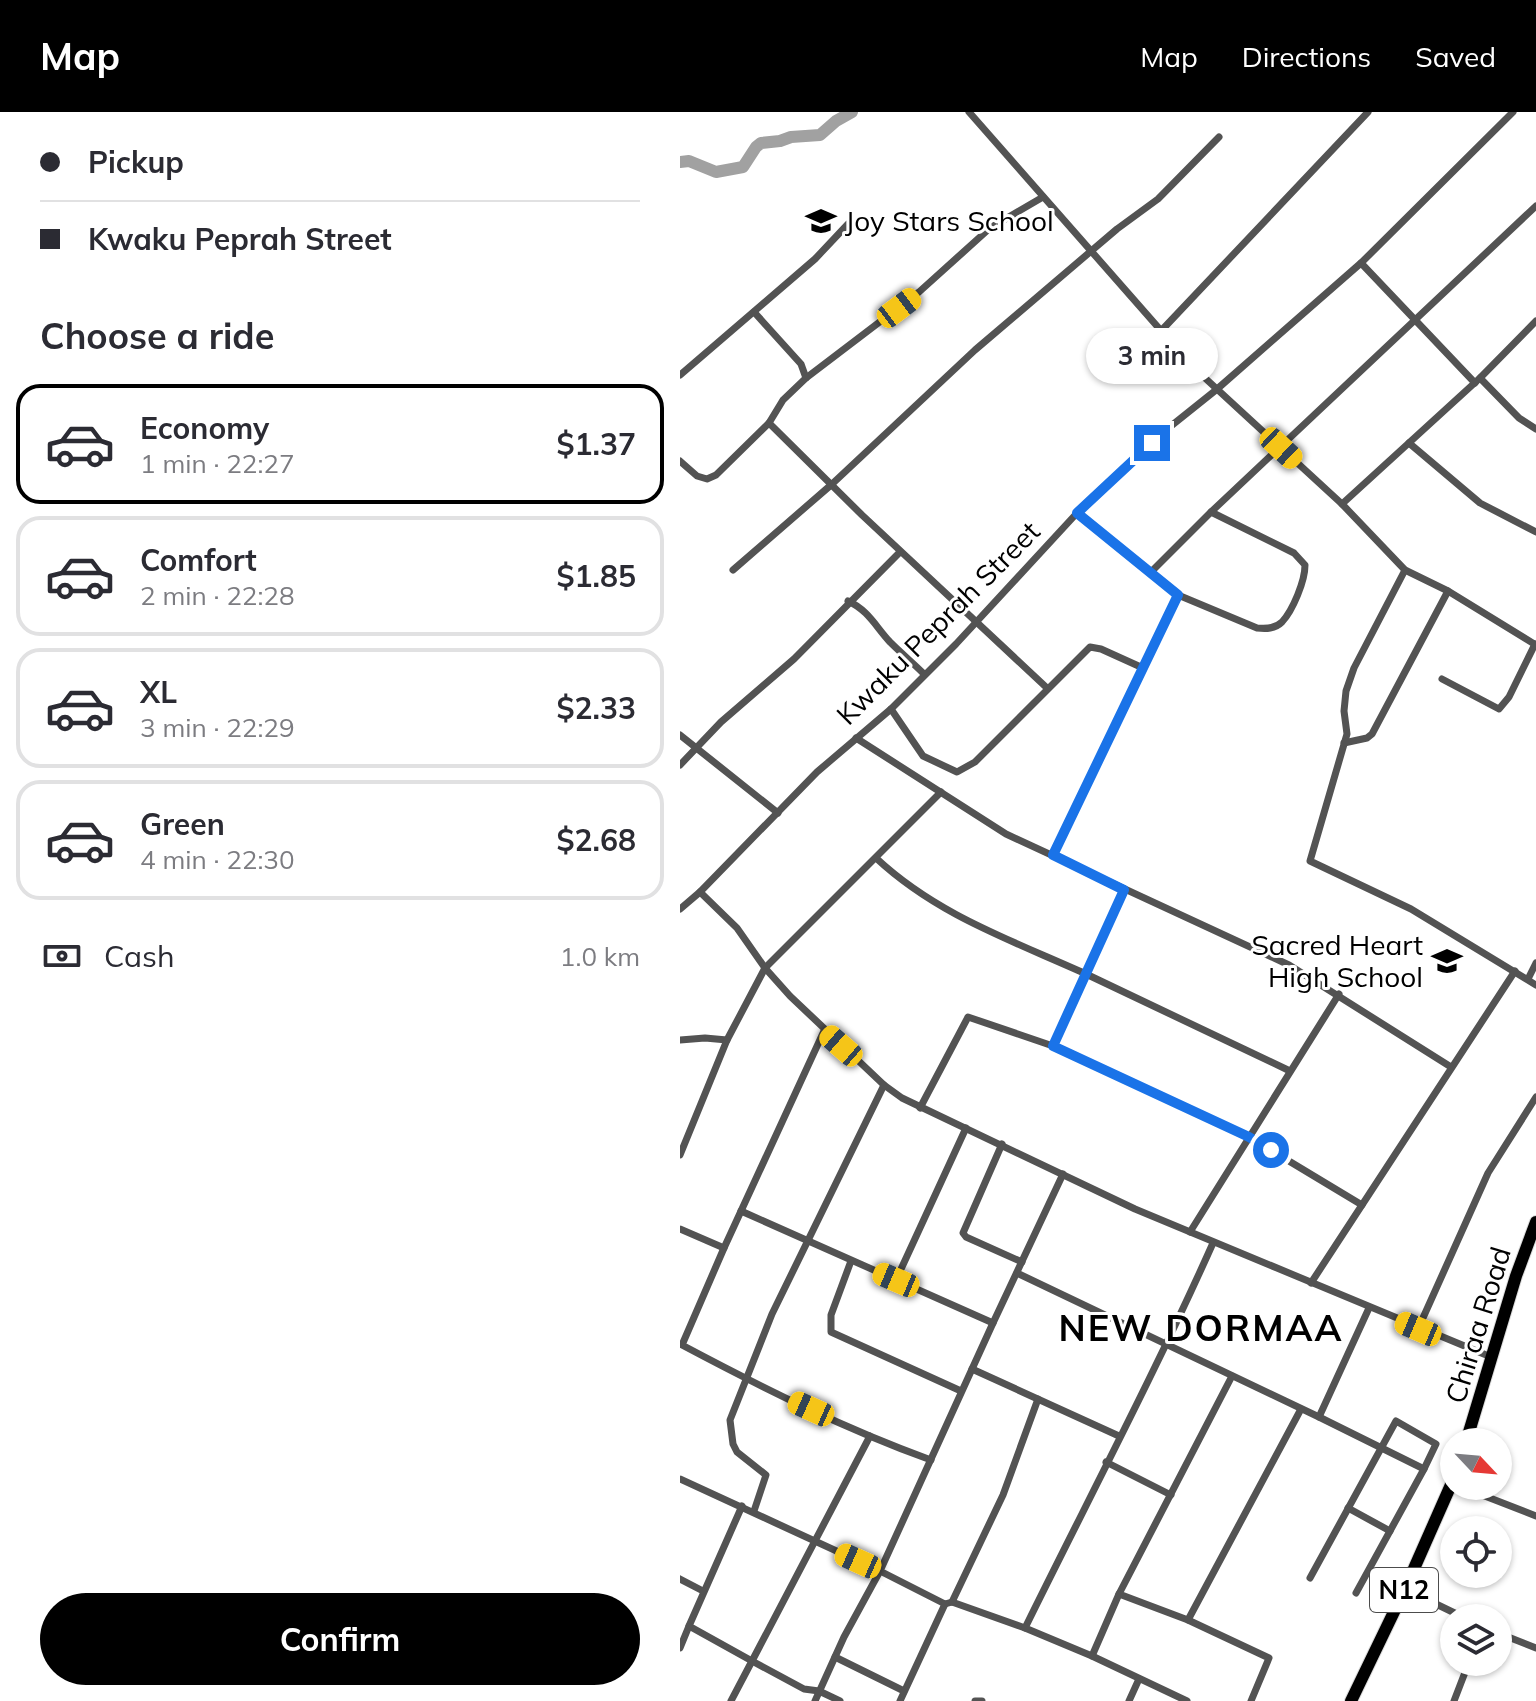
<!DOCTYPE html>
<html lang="en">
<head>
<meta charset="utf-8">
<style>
	:root { --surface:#fff; --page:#f7f7f7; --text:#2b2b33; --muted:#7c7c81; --line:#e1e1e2; --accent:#000 }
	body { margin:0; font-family:Mulish,sans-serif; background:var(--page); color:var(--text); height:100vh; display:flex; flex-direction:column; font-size:30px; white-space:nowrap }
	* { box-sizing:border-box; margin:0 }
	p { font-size:26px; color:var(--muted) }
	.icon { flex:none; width:44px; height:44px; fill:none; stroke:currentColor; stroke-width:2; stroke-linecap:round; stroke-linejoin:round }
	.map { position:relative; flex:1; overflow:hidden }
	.details { display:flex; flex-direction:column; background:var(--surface); width:680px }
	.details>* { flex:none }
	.hud { display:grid; align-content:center; height:176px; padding:0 40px; background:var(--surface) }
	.needle { width:52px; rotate:116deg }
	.buttons { position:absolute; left:760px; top:1316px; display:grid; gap:16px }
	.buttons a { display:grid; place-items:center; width:72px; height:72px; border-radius:50%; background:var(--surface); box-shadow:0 2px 6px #0004; font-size:40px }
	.end { position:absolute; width:36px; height:36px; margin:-18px; border:10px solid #1a73e8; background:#fff; box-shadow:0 0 0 4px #fff }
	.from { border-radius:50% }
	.bubble { position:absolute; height:56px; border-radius:28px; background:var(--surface); box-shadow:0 2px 6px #0004; font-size:26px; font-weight:700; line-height:56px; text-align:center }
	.car { position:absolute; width:24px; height:48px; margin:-24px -12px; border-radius:10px; box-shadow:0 0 6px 2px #0007; background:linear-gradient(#f5c518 24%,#345 0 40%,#f5c518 0 76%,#345 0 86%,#f5c518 0) }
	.hud b { display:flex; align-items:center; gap:28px; height:76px; font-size:30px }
	.hud b+b { border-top:2px solid var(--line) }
	.hud i { width:20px; height:20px; background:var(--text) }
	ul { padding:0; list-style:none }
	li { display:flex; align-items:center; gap:24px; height:120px; margin:0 16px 12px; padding:0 24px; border:4px solid var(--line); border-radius:24px }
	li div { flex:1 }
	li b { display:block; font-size:30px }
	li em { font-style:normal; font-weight:700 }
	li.selected { border-color:var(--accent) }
	li>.icon { width:72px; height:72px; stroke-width:1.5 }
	h2 { padding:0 40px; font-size:36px; line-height:96px }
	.pay { display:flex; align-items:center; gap:20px; height:88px; padding:0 40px; font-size:30px }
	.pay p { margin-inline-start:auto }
	.action { display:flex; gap:16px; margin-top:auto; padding:16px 40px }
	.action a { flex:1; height:92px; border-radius:48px; background:var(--accent); color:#fff; font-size:32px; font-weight:700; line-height:92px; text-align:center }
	header { display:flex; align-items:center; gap:48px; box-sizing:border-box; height:112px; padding:0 40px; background:var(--accent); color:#fff }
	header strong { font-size:38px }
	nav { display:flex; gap:44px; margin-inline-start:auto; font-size:28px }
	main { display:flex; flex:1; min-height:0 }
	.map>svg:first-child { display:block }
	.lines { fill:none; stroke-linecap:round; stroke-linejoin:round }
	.river { stroke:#a1a1a1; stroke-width:12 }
	.highway-casing { stroke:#dbdbdb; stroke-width:14 }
	.street { stroke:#535353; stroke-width:7 }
	.highway { stroke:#000; stroke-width:12 }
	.route { stroke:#1a73e8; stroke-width:10 }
	.labels { text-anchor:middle; stroke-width:6; stroke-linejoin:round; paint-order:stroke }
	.shield { fill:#fff; stroke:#4c4c4c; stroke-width:2 }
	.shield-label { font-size:26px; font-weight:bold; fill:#000 }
	.poi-label { font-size:28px; fill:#000; stroke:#fff; text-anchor:start }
	.street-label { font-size:28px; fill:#000; stroke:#fff }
	.district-label { font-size:36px; font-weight:bold; letter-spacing:2px; fill:#000; stroke:#fff }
</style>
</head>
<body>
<header>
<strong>Map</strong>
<nav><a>Map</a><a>Directions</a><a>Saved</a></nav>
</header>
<main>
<section class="details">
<div class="hud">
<b><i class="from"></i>Pickup</b>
<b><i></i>Kwaku Peprah Street</b>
</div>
<h2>Choose a ride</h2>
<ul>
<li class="selected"><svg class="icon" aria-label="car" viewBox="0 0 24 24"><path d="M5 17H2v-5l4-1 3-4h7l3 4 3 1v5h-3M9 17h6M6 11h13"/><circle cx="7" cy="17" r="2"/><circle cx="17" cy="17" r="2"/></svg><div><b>Economy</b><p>1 min · 22:27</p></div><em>$1.37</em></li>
<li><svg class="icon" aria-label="car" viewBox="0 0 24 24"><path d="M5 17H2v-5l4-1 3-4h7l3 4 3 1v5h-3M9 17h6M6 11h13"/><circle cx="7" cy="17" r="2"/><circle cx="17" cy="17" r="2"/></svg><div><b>Comfort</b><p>2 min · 22:28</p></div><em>$1.85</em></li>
<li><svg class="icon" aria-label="car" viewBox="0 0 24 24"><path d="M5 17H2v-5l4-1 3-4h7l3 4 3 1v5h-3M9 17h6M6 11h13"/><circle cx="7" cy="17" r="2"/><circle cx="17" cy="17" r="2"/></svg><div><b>XL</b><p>3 min · 22:29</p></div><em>$2.33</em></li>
<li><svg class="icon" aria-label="car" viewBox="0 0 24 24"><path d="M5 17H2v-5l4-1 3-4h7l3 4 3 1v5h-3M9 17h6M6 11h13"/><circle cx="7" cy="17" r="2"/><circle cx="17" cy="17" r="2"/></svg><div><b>Green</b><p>4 min · 22:30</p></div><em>$2.68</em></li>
</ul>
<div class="pay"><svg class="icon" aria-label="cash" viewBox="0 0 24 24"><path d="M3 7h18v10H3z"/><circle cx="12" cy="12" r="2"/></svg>Cash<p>1.0 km</p></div>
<div class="action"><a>Confirm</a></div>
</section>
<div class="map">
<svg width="856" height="1589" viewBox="0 0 856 1589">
	<rect width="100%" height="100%" fill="#fff"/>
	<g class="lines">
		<polyline class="river" points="0,50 9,49 36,60 63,55 76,35 81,31 100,29 111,25 140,23 156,9 172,0"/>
		<g class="highway-casing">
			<g id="highway">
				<polyline points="786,1330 836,1164 856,1110"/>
				<polyline points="671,1589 725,1477 774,1366"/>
			</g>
		</g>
		<g class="street">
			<polyline points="289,0 513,255 662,392 800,266 856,209"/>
			<polyline points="363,85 310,116 239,180 126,266 103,288 89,311 182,403 367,576"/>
			<polyline points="681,151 795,271"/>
			<polyline points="74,200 121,252 126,266"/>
			<polyline points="480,220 688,0"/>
			<polyline points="0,263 135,147 168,112"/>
			<polyline points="800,266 839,306 856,317"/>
			<polyline points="729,331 800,391 856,420"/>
			<polyline points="0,349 17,364 27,367 36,363 89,311"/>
			<polyline points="662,392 725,458 768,479 856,533"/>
			<polyline points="397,401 470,461 531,400 856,94"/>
			<polyline points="53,458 151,373 295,238 437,117 478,87 539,25"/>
			<polyline points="725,458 674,556 666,579 664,599 667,622 630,749 731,797 856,873"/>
			<path d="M498,483l79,33c9,1 18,1 25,-6 11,-12 23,-41 23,-57l-11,-12 -83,-41"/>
			<path d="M168,489c20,9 28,26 42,41 11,11 23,21 34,32"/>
			<polyline points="762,567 819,597 829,585 855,532"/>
			<polyline points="211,597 243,644 277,660 295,650 410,535 421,537 463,556"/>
			<polyline points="0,623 98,701"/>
			<polyline points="176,626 326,722 609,853 771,955"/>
			<polyline points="664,631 687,626 692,622 768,479"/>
			<polyline points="0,653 41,610 114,547 220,440"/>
			<polyline points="373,743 498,483 470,461"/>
			<path d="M196,746c61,57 135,82 210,116l38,-84"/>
			<polyline points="20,780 57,816 85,856 110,884 204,973 222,986 455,1097 811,1245"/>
			<polyline points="0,797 20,780 137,660 211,597 276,532 397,401 491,314 536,278 681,151 833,0"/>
			<polyline points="848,867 856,851"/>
			<polyline points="0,928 25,926 47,928"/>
			<polyline points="610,959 406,862 373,934 569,1025 682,1093"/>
			<polyline points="240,996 288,905 373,934"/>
			<polyline points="322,1032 283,1121 286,1125 342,1150"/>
			<polyline points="0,1043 47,928 85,856 261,680"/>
			<polyline points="61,1099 313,1211 383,1062"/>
			<polyline points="0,1117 44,1136 144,919"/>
			<polyline points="510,1120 659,882"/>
			<path d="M44,1136l-42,97c81,43 163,84 249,115"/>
			<polyline points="171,1149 151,1203 151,1220 281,1279"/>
			<polyline points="337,1161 639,1305 689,1196"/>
			<polyline points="216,1168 286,1016"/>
			<polyline points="631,1171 835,859"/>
			<polyline points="313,1211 200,1459 265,1492 272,1490 345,1516"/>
			<polyline points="738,1217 808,1061 856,985"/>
			<polyline points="292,1257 439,1324"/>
			<polyline points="552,1264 439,1482 508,1508 621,1297"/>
			<polyline points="639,1305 744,1357 676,1481"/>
			<polyline points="426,1350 491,1383"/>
			<polyline points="0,1367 200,1459 164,1525 135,1589"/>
			<polyline points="779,1374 856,1404"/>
			<polyline points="62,1394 9,1514 72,1549 190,1324"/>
			<polyline points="668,1396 710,1419"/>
			<polyline points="74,1399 86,1363 57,1340 53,1332 50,1308 92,1202 204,973"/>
			<polyline points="630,1466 716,1309 756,1332 744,1357"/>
			<polyline points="0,1467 23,1479"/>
			<polyline points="725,1477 785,1506"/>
			<path d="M439,1482l-27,62 -67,-28c63,-128 130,-255 188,-385"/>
			<polyline points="272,1490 323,1383 358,1287"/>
			<polyline points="508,1508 589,1546 571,1589"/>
			<polyline points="818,1521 856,1536"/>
			<polyline points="0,1536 9,1514"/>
			<polyline points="412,1544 507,1589"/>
			<polyline points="155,1545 224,1579"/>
			<polyline points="51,1589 72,1549 124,1577 139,1579 160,1589"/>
			<polyline points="220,1589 265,1492"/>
			<polyline points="295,1589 302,1589"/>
			<polyline points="449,1589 459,1567"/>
			<polyline points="774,1589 789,1550"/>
		</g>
		<use href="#highway" class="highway"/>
	</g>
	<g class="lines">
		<polyline class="route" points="472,331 397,401 498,483 373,743 444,778 373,934 569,1025 591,1038"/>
	</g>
	<defs>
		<g id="school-bare" transform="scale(2.4)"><path d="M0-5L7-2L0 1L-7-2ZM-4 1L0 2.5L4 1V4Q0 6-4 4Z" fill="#000" stroke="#fff" stroke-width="2.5" paint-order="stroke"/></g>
	</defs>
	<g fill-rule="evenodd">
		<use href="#school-bare" x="141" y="109"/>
		<use href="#school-bare" x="767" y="849"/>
	</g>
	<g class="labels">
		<rect class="shield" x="690" y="1456" width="68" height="44" rx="6"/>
		<g class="shield-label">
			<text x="724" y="1487">N12</text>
		</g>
		<g class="poi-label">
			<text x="165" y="119">Joy Stars School</text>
			<text x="743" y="843" text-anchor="end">Sacred Heart<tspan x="743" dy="32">High School</tspan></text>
		</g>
		<g class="street-label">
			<text transform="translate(258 511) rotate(-45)" y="10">Kwaku Peprah Street</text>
			<text transform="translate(798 1213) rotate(-73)" y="10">Chiraa Road</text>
		</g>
		<g class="district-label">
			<text x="521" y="1229">NEW DORMAA</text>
		</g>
	</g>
</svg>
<div class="buttons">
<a><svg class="needle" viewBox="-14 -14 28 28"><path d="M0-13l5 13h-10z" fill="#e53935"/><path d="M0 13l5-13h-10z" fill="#7c7c81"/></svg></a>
<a><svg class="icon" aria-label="locate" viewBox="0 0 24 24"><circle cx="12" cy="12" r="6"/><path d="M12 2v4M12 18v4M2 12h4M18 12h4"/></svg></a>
<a><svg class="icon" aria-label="layers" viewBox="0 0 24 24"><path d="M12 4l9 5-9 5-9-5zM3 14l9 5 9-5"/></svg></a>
</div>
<i class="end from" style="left:591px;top:1038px"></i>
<i class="end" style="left:472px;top:331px"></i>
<div class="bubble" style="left:406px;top:216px;width:132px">3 min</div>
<i class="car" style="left:219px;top:196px;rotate:53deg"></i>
<i class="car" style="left:601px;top:336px;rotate:133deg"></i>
<i class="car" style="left:161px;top:934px;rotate:311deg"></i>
<i class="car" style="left:216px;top:1168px;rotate:293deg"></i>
<i class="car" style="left:738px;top:1217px;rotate:293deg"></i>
<i class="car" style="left:131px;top:1297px;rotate:294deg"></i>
<i class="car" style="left:178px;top:1449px;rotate:294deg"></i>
</div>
</main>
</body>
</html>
